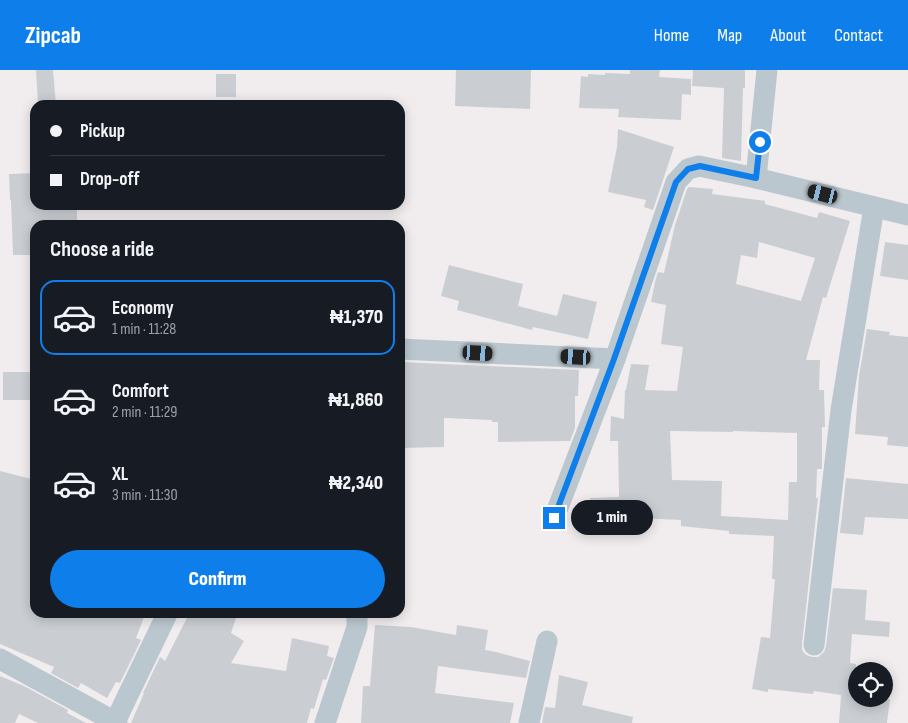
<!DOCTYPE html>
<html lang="en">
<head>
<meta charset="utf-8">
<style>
	:root { --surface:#171b24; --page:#20242c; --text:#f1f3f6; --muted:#9ea1a6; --line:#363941; --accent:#0e7fea }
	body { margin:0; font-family:"Sofia Sans Condensed",sans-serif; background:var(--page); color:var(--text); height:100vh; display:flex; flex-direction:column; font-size:19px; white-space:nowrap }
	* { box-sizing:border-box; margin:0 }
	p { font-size:16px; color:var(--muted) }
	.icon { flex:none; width:28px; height:28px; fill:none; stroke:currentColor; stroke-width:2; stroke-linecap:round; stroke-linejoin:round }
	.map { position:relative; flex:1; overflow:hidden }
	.drawer { position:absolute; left:30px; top:150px; width:375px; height:398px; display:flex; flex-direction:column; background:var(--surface); border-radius:15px; box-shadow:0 2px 12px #0003 }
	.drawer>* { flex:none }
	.banner { position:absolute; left:30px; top:30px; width:375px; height:110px; border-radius:15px; box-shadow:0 2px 12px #0003; display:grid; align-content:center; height:110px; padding:0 20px; background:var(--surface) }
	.controls { position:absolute; left:848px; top:592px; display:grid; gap:10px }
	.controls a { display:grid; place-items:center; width:45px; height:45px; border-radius:50%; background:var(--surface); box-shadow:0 2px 12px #0003; font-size:25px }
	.end { position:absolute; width:22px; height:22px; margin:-11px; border:6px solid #0e7fea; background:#fff; box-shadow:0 0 0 2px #fff }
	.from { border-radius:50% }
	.bubble { position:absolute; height:35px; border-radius:18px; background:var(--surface); box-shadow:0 2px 12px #0003; font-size:16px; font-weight:800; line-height:35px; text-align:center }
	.car { position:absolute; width:15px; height:30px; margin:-15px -8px; border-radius:6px; box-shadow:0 0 4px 1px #0007; background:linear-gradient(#222 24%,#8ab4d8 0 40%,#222 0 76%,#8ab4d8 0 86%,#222 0) }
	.banner b { display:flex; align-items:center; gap:18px; height:48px; font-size:19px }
	.banner b+b { border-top:1px solid var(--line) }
	.banner i { width:12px; height:12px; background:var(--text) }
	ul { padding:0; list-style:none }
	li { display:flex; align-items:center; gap:15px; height:75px; margin:0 10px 8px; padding:0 10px; border:2px solid transparent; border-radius:15px }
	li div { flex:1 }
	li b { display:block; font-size:19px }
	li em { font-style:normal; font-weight:800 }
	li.on { border-color:var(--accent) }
	li>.icon { width:45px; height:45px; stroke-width:1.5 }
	h2 { padding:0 20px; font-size:22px; line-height:60px }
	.cta { display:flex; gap:10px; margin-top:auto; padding:10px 20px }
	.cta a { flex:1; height:58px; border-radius:30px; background:var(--accent); color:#fff; font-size:20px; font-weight:800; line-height:58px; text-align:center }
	header { display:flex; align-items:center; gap:30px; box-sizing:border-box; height:70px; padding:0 25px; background:var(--accent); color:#fff }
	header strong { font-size:24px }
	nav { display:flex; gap:28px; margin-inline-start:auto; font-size:18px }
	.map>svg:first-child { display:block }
	.building { fill:#caced3; fill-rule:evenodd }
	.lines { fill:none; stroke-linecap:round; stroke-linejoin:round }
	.minor { stroke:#bbc7ce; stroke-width:21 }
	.route { stroke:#0e7fea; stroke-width:6 }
</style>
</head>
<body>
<header>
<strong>Zipcab</strong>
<nav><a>Home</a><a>Map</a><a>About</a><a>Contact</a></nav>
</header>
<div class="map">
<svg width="908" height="653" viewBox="0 0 908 653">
	<rect width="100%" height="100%" fill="#f1edee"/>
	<g class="building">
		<polygon points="36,0 53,0 56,35 38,35"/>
		<polygon points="456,0 531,0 530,39 455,36"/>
		<polygon points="630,0 660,0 659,7 691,9 691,25 682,24 681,50 618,47 619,39 579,38 581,6 588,7 588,4 605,5 605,3 630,4"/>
		<polygon points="693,0 745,0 745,18 743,18 741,91 722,88 724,18 692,16"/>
		<rect x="216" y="4" width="20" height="23"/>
		<polygon points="618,59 674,77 653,140 644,137 646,130 608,122 617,77"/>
		<polygon points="35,103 35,135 77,135 77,155 35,155 35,185 13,185 11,130 10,130 9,104"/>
		<path d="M689,117l24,2 -1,5 53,7v3l52,14 2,-6 31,9 -24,77 -3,-1 -17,63h14l-1,30h5l1,37h-3v42h-5l-1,29h2l-16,146v6l4,5 6,2h6l6,-5 2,-6 7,-58 34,2 -2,30 25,2 -1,15 -37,-3 -2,29 6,1v35h34l-3,24h-48l2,-28 -27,-4 -1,3 -45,-5v3l-16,-3 9,-52 9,1 5,-59h-3l2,-43 -45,-2v-3l-48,-5v-6l-67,-3v3h-23l-1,-22 29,-1 -1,-56h-8l1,-25 13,3 1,-29h1l5,-26 18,1 -4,25 32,1 6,-44 -22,-3 5,-39 -15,-3 4,-20 3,-10 6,1 11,-48 12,-36zM759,172l56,16 -14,43 -65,-17 5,-29 16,3zM670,361l63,1v-1l64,2v49h-8l-1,38 -67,-4 1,-35 -50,-1z"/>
		<polygon points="885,172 908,175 908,210 880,206"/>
		<polygon points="449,195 523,214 518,236 557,246 563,224 597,232 588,269 533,257 532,260 457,240 459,231 441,226"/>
		<polygon points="867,259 890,262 889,265 908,267 908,377 887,375 888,367 855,364 859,306"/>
		<polygon points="400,292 579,300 578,326 575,326 575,358 570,371 498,372 498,352 492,352 492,350 444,348 444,377 400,378"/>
		<rect x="3" y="302" width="32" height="28"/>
		<polygon points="0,401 35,410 35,542 146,542 136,568 141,570 120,613 116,612 107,628 81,613 78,618 51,603 54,597 0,574"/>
		<polygon points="846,408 908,414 908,449 865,447 863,465 840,463"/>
		<polygon points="190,542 238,542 231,563 244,571 231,593 286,601 292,568 329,576 327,586 334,588 326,610 323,609 314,639 311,638 307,653 131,653 144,623 143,623 160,587 165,591"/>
		<polygon points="375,555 411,557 456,565 457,555 488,560 485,580 496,582 530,591 526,608 438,596 435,623 514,633 510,653 361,653 363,616 370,616"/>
		<polygon points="559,605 588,612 582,635 633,647 632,653 542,653 545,637 555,638"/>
		<polygon points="0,606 24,616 68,640 67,643 86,653 38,653 19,644 15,653 0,653"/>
	</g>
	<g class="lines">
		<g class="minor">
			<polyline points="756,108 767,0"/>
			<polyline points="400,279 615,289"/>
			<polyline points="554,448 615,289 676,112 688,99 699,96 756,108 908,145"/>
			<polyline points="814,575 841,340 874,137"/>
			<polyline points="0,589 117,653"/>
			<polyline points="115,652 168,542"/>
			<polyline points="325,653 357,557 357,542"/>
			<polyline points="529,653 547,571"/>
		</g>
	</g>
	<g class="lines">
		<polyline class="route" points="554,448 614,289 676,112 688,99 700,96 756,108 760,72"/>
	</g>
</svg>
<div class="controls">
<a><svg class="icon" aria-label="locate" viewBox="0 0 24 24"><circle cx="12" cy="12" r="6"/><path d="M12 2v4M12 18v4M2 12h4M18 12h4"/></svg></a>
</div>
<i class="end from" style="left:760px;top:72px"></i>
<i class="end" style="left:554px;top:448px"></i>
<div class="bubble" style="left:571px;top:430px;width:82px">1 min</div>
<i class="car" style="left:823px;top:124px;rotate:284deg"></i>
<i class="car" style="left:478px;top:283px;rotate:93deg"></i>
<i class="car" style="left:576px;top:287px;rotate:273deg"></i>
<div class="banner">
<b><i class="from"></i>Pickup</b>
<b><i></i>Drop-off</b>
</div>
<section class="drawer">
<h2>Choose a ride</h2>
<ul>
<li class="on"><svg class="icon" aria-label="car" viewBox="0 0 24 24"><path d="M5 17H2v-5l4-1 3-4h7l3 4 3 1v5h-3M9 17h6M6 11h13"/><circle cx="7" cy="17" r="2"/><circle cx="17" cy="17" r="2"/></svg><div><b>Economy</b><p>1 min · 11:28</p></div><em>₦1,370</em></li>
<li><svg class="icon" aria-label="car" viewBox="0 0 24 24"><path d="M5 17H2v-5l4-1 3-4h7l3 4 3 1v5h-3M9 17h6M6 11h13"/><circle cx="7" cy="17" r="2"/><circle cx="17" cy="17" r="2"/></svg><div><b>Comfort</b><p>2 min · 11:29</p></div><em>₦1,860</em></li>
<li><svg class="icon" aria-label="car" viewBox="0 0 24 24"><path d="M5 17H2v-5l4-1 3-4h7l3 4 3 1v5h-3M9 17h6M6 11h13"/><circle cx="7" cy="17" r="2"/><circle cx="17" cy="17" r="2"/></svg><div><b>XL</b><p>3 min · 11:30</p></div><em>₦2,340</em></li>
</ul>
<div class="cta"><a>Confirm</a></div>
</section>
</div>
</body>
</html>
